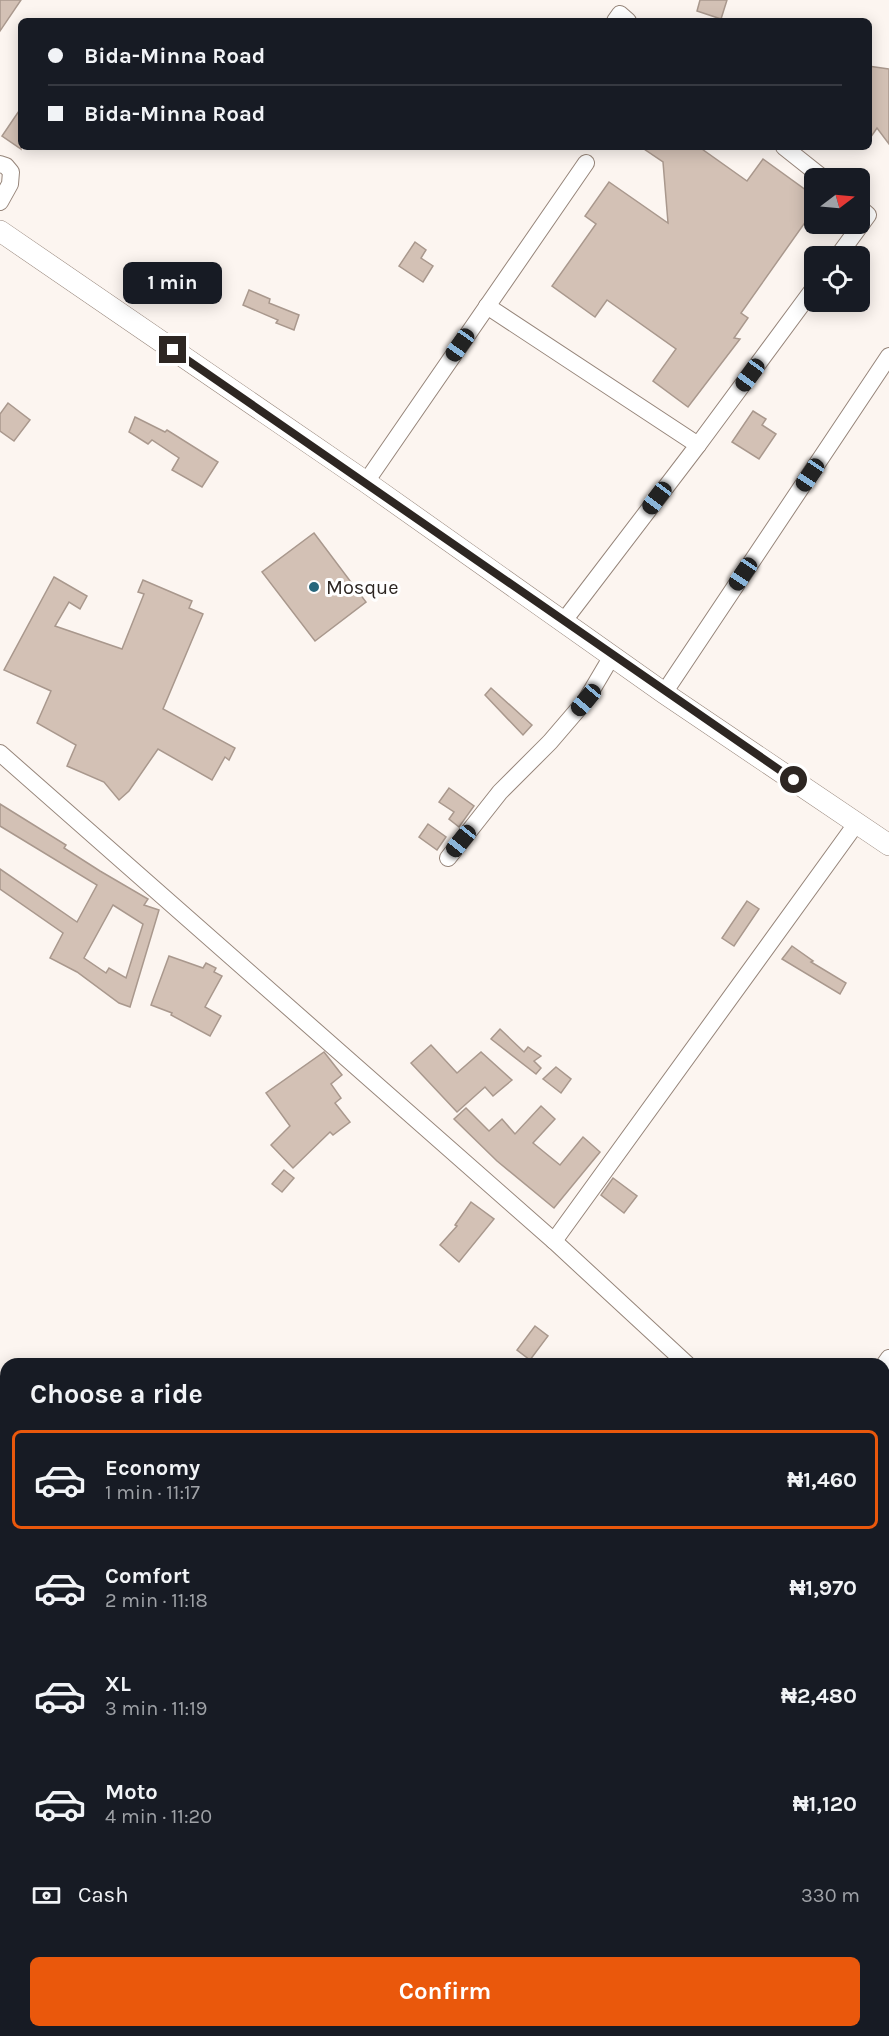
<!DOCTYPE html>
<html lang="en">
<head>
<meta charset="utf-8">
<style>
	:root { --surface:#171b24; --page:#242831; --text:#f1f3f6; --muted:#9ea1a6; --line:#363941; --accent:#ea580c }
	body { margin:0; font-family:Karla,sans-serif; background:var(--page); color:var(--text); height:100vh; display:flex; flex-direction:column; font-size:22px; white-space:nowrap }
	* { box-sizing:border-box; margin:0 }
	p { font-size:20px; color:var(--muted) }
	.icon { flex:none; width:33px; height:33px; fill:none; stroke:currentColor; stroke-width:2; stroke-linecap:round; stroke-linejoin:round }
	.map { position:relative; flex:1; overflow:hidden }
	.drawer { position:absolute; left:0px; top:1358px; width:890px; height:680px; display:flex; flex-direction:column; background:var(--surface); border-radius:18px 18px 0 0; box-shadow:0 3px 15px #0003 }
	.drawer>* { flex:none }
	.banner { position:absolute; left:18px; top:18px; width:854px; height:132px; border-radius:9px; box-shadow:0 3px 15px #0003; display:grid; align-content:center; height:132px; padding:0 30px; background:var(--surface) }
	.needle { width:39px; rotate:74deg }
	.fabs { position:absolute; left:804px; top:168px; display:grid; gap:12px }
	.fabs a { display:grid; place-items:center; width:66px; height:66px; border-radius:9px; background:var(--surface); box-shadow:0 3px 15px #0003; font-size:30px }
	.end { position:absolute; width:27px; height:27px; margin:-14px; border:8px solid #2d2622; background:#fff; box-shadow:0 0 0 3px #fff }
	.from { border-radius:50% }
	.bubble { position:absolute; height:42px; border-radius:9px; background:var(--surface); box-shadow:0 3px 15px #0003; font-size:20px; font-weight:700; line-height:42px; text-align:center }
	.car { position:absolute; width:18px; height:36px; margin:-18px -9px; border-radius:8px; box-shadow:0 0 4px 2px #0007; background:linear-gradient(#222 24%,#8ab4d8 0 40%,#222 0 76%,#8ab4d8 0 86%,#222 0) }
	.banner b { display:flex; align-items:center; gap:21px; height:57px; font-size:22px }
	.banner b+b { border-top:2px solid var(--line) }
	.banner i { width:15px; height:15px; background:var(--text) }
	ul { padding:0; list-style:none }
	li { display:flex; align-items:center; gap:18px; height:99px; margin:0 12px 9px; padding:0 18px; border:3px solid transparent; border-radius:9px }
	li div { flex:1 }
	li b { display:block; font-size:22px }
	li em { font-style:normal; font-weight:700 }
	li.on { border-color:var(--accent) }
	li>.icon { width:54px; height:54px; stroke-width:1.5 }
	h2 { padding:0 30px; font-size:27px; line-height:72px }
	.pay { display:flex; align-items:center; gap:15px; height:66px; padding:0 30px; font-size:22px }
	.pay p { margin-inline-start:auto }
	.action { display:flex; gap:12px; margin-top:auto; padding:12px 30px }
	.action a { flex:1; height:69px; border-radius:9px; background:var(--accent); color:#fff; font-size:24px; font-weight:700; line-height:69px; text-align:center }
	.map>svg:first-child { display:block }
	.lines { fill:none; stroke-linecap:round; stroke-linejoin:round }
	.river { stroke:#8fdaf6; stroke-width:27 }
	.building { fill:#d3c1b5; stroke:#a9988d; stroke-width:1.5; fill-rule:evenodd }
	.minor-casing { stroke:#96857a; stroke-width:18 }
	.major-casing { stroke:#96857a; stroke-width:22 }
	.minor { stroke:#fff; stroke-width:16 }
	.major { stroke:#fff; stroke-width:21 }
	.route { stroke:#2d2622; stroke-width:8 }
	.poi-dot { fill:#27667b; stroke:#fff; stroke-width:2 }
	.labels { text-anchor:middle; stroke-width:6; stroke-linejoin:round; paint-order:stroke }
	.poi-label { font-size:20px; fill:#2d2622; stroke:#fff; text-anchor:start }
</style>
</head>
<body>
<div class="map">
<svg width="889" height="2036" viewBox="0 0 889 2036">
	<rect width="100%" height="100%" fill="#fcf5f0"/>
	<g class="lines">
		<g class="river">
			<polyline points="0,1571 6,1576"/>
			<polyline points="356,2031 357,2036"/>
		</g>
	</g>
	<g class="building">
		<polygon points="0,0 21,0 0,31"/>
		<polygon points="700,0 727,0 721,19 697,11"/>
		<polygon points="868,66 889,69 889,144 877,128 868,141"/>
		<polygon points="21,108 21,149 2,136"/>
		<polygon points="641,147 699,147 747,181 763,159 814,196 814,227 806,221 741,313 748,318 734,338 740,339 688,407 653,381 676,349 607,300 595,317 552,286 596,224 585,216 609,182 668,223 663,162"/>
		<polygon points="415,242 426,250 421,258 433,266 423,282 399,266"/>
		<polygon points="249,290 270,299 269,303 299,315 294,330 276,323 278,320 243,305"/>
		<polygon points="8,403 30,420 14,441 0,431 0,414"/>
		<polygon points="753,411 766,419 762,425 776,434 759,459 732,442"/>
		<polygon points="135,417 165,432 167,430 218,462 202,487 172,470 179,458 152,440 148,444 129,432"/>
		<polygon points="314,533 366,602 315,641 262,572"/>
		<polygon points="54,577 87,596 80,609 69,602 55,626 122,649 144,594 138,592 143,580 192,601 189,608 203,614 163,709 235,748 229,760 225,757 212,780 158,749 129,791 119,800 104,782 67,766 76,745 37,723 51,691 4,670"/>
		<polygon points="491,688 532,725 523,735 485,695"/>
		<polygon points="449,788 474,806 459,827 449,819 454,812 439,802"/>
		<path d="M0,804l66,41 -2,3 36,23 48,28 -4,6 15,5 -29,97 -11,-4 -42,-31 -27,-14 13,-25 -63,-44v-20l77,53 20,-37 -97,-59zM113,905l30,19 -17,54 -17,-10 -3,5 -22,-15z"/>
		<polygon points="428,824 446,837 437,850 419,837"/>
		<polygon points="747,901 759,909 734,946 722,938"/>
		<polygon points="792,946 813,961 811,962 846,983 840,994 782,959"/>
		<polygon points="169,956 203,968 206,963 216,968 214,972 222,976 205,1007 221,1016 210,1036 171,1015 172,1013 151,1005"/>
		<polygon points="500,1029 524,1052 528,1047 541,1056 534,1061 541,1068 536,1074 491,1039"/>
		<polygon points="431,1045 457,1073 481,1052 512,1080 493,1096 485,1087 457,1112 411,1063"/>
		<polygon points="324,1052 342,1075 331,1084 341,1098 335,1103 350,1122 333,1135 330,1132 293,1168 271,1145 290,1126 266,1093"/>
		<polygon points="556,1067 571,1079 561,1093 543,1079"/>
		<polygon points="541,1106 555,1119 533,1143 560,1165 583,1137 600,1152 554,1208 497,1161 454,1119 466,1108 489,1131 502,1119 515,1134"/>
		<polygon points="284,1170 294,1178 282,1192 272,1184"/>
		<polygon points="613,1178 637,1196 624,1213 601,1195"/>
		<polygon points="471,1202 494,1219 459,1262 440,1245 457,1226 455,1225"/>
		<polygon points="535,1326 548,1336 530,1360 517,1350"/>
	</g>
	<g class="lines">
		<g class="minor-casing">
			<g id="minor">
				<polyline points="615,21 620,14 628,21"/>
				<polyline points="784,147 823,178"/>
				<polyline points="0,164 6,166 11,172 10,184 0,202"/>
				<polyline points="838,256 868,215 860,208"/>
				<polyline points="487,306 698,445 563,622"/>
				<polyline points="698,445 814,288"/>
				<polyline points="366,482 586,163"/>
				<polyline points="664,693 889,356"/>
				<polyline points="0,753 554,1241 687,1364"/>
				<polyline points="448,858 500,792 550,742 586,700 612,656"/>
				<polyline points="554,1241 856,824"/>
				<polyline points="884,1365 889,1358"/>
				<polyline points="884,1540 889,1544"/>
			</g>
		</g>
		<g class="major-casing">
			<polyline id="major" points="0,231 366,482 664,693 889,845"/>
		</g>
		<use href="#minor" class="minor"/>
		<use href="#major" class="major"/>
	</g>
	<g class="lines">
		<polyline class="route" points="173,350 794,780"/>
	</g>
	<circle class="poi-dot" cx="314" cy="587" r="6"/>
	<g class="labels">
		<g class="poi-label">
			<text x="326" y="594">Mosque</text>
		</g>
	</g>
</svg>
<div class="fabs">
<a><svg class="needle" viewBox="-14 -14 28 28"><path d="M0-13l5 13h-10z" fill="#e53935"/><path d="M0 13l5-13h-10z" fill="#9ea1a6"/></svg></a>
<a><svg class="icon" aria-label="locate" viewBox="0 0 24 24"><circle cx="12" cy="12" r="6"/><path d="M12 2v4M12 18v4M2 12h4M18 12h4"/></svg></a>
</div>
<i class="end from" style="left:794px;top:780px"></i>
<i class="end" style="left:173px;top:350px"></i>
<div class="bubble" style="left:123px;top:262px;width:99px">1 min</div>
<i class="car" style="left:460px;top:345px;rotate:215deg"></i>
<i class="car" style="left:750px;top:375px;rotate:216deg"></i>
<i class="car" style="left:810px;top:475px;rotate:214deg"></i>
<i class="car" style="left:657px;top:498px;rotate:217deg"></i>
<i class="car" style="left:743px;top:574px;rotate:214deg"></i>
<i class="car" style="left:586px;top:700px;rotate:220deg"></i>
<i class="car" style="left:461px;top:841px;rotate:219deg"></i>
<div class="banner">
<b><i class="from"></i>Bida-Minna Road</b>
<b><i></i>Bida-Minna Road</b>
</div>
<section class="drawer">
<h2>Choose a ride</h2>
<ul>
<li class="on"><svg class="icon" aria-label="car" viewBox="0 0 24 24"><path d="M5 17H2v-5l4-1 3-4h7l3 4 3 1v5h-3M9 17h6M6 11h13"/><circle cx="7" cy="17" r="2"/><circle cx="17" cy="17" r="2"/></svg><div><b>Economy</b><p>1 min · 11:17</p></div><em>₦1,460</em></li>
<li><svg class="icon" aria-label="car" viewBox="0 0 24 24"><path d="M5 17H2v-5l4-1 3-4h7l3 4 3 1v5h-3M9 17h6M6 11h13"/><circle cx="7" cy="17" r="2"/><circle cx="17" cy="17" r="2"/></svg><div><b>Comfort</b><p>2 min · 11:18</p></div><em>₦1,970</em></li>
<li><svg class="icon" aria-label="car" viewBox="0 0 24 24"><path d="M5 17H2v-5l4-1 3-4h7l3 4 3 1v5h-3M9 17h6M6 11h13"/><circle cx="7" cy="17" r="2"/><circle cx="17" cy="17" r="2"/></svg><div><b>XL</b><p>3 min · 11:19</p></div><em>₦2,480</em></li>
<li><svg class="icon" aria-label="car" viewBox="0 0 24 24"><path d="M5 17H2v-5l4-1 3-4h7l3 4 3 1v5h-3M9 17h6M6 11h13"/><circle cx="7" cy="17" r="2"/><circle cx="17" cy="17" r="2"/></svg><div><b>Moto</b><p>4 min · 11:20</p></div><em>₦1,120</em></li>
</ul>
<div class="pay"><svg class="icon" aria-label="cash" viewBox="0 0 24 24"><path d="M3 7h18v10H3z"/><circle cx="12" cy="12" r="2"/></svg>Cash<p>330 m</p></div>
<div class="action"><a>Confirm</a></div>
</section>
</div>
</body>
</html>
